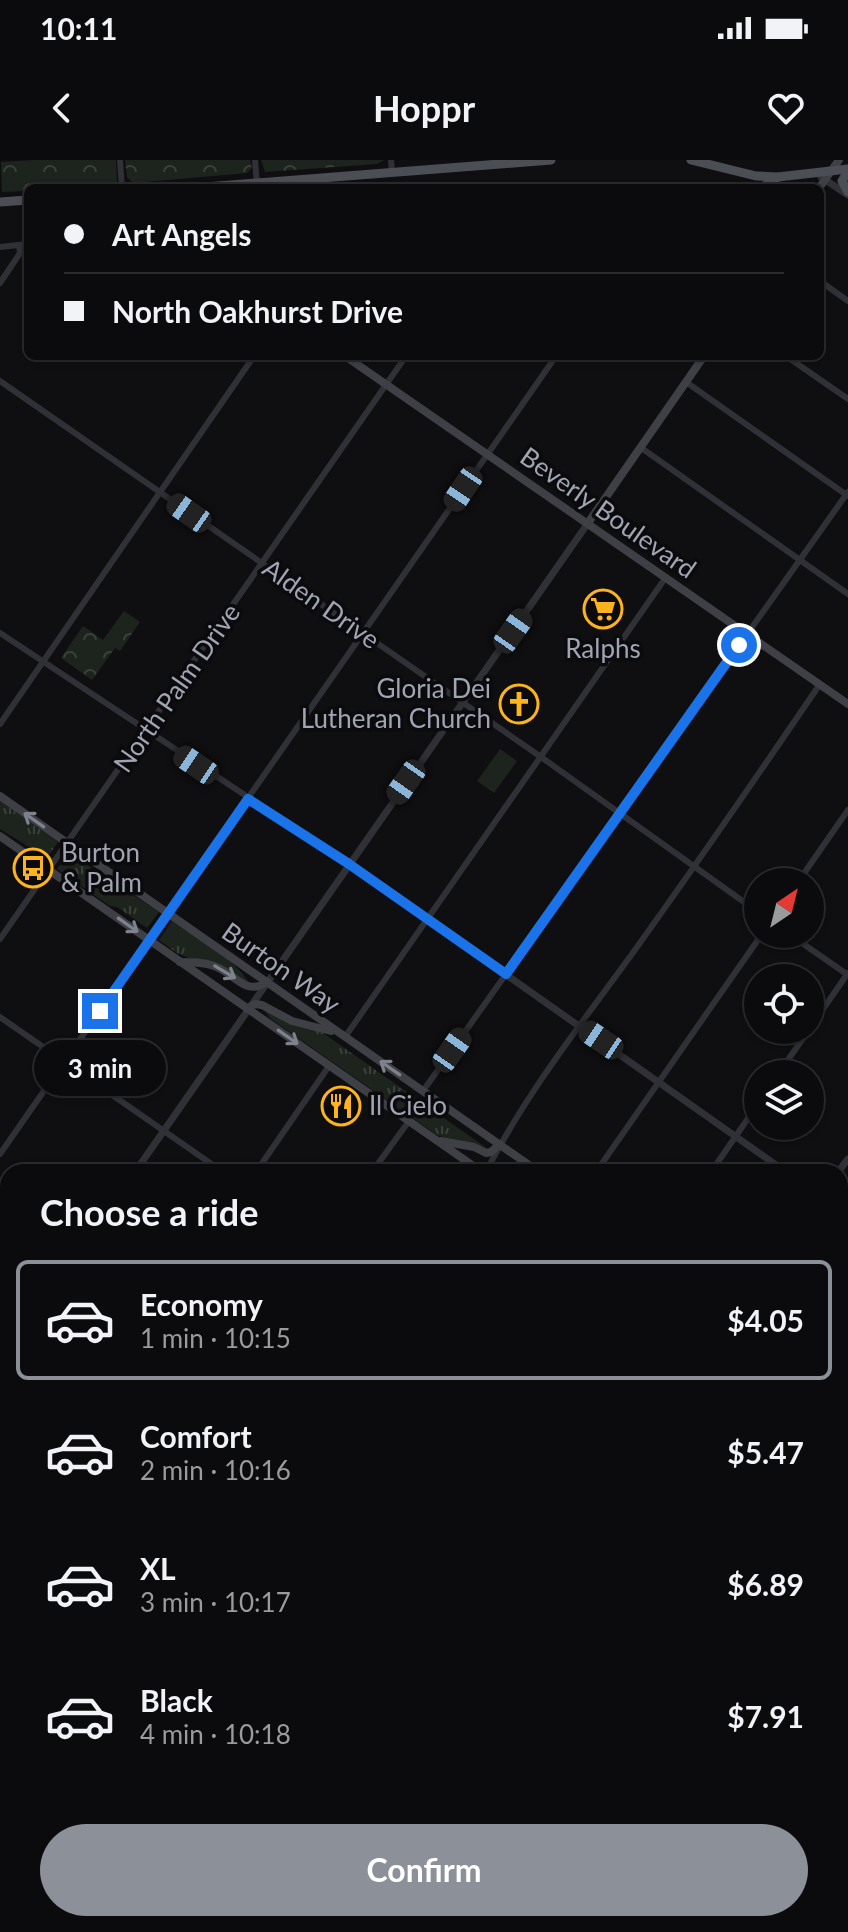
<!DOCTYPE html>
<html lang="en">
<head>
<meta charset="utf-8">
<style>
	:root { --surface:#0b0b0d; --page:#141416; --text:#f1f3f6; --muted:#9a9b9d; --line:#2b2b2e; --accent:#8c9099 }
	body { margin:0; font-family:Lato,sans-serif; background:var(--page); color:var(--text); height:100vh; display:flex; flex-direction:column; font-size:30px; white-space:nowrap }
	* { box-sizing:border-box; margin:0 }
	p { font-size:26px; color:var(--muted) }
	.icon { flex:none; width:44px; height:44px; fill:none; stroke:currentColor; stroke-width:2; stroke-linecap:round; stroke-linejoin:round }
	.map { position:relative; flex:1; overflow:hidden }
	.sheet { position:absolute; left:0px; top:1004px; width:848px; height:768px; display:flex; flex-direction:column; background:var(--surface); border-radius:24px 24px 0 0; box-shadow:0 2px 6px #0004,0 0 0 2px var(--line) }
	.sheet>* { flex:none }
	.banner { position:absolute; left:24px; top:24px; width:800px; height:176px; border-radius:12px; box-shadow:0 2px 6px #0004,0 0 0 2px var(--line); display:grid; align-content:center; height:176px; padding:0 40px; background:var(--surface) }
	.needle { width:52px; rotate:35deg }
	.controls { position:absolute; left:744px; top:708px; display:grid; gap:16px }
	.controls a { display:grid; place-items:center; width:80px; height:80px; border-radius:50%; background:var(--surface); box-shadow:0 2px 6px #0004,0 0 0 2px var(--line); font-size:40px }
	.end { position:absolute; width:36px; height:36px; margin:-18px; border:10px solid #1a73e8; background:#fff; box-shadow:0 0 0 4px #fff }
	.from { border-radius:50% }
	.bubble { position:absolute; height:56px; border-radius:28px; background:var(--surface); box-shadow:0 2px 6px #0004,0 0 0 2px var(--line); font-size:26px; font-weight:700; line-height:56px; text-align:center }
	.car { position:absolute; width:24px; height:48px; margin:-24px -12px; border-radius:10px; box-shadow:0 0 6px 2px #0007; background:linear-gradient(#222 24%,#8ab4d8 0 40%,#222 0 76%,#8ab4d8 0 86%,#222 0) }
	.banner b { display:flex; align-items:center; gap:28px; height:76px; font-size:30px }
	.banner b+b { border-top:2px solid var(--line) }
	.banner i { width:20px; height:20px; background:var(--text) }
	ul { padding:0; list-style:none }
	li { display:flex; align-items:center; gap:24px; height:120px; margin:0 16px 12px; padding:0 24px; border:4px solid transparent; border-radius:12px }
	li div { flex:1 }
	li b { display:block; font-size:30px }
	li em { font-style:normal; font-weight:700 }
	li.selected { border-color:var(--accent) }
	li>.icon { width:72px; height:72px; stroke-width:1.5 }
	h2 { padding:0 40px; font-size:36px; line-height:96px }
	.cta { display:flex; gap:16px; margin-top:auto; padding:16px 40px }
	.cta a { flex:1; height:92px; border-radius:48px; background:var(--accent); color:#fff; font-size:32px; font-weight:700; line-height:92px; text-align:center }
	.status { display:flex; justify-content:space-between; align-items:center; height:56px; padding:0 40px; background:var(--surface); direction:ltr }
	.status svg { height:22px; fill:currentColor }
	header { display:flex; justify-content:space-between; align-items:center; height:104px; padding:0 40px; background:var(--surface); font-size:36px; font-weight:700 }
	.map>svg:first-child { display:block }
	.grass { fill:url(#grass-tufts) }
	.park { fill:url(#park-crowns) }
	.garden { fill:#1c241d }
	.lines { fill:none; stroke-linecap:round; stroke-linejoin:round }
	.minor { stroke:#303136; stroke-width:6 }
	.tertiary { stroke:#303136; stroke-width:7 }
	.secondary { stroke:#3e4046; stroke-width:8 }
	.primary { stroke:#4c4e55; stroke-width:9 }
	.oneway { stroke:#7e828d }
	.route { stroke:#1a73e8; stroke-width:10 }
	.labels { text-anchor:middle; stroke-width:7; stroke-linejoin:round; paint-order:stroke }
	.street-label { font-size:26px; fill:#a0a5b3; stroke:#0b0a0c }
	.poi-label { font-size:26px; fill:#a0a5b3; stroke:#0b0a0c; text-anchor:start }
</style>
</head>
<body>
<div class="status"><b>10:11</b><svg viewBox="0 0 49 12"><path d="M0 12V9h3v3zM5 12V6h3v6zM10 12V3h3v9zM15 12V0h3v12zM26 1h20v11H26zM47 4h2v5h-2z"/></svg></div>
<header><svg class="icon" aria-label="back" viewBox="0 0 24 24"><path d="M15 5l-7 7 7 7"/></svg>Hoppr<svg class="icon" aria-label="heart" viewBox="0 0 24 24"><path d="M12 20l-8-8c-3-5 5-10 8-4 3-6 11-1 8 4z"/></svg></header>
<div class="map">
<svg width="848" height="1772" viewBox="0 0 848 1772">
	<defs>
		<pattern id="grass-tufts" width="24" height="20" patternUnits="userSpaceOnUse" patternTransform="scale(2)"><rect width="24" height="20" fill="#1c241d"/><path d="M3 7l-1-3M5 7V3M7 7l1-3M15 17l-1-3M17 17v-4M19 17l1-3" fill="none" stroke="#3a413b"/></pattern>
		<pattern id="park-crowns" width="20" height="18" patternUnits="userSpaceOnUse" patternTransform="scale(2)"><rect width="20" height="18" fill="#1c241d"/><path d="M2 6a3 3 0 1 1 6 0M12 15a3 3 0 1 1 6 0" fill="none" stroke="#3a413b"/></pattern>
	</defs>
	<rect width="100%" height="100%" fill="#0f0f11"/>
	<g class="grass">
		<polygon points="0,641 58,682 47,698 0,669"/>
		<polygon points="69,693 159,752 147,768 117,747 110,746 57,709"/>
		<path d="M172,761c22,15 65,39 77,62l-72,-30 -18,-13z"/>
		<polygon points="264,850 316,868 488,989 487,991 437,975 271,859"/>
	</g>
	<g class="park">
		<polygon points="33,0 116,0 117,22 113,25 28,28 28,31 2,32 1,2"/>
		<polygon points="125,0 250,0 252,8 247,13 133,23 127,17"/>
		<polygon points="261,0 384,0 377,4 265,12"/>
		<polygon points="124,451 140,462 120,491 115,488 92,520 61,498 83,466 103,480"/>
	</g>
	<polygon class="garden" points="500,589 517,601 494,633 477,621"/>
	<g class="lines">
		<g class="minor">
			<polyline points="120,0 122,28"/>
			<polyline points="255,0 257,24"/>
			<polyline points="391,0 392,13"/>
			<polyline points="762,28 799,26 807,28"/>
			<polyline points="0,87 28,84"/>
			<polyline points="820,121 848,141"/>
			<polyline points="0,123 20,93 19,85"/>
			<polyline points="786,196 848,239"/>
			<polyline points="0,221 541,597 758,752"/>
			<polyline points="686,222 848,336"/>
			<polyline points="640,287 848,434"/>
			<polyline points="0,473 349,704"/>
			<polyline points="0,564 254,196"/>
			<polyline points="798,722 848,650"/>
			<polyline points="789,774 848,815"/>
			<polyline points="0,779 406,196"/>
			<polyline points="0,857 223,1012"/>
			<polyline points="810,868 848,813"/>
			<polyline points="345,877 666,417"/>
			<polyline points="778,914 809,870"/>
			<polyline points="423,931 848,332"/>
			<polyline points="0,994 556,196"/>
			<polyline points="256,1012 329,906"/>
			<polyline points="372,1012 409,961"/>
			<path d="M486,1012c39,-77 95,-148 146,-218 64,-89 126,-179 188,-270"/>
			<polyline points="596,1012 762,774"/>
			<polyline points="711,1012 758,944"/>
			<polyline points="0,1076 8,1082"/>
			<polyline points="840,1189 848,1178"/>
			<polyline points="840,1367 848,1356"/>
			<polyline points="0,1379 8,1367"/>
			<polyline points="840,1442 848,1447"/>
			<polyline points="840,1544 848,1532"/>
			<polyline points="0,1550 8,1538"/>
			<polyline points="840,1661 848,1666"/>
			<polyline points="0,1684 8,1689"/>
			<polyline points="0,1723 8,1711"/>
			<polyline points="840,1730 848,1718"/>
			<polyline points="114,1764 126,1772"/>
			<polyline points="85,1772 90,1764"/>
			<polyline points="204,1772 209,1764"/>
			<polyline points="443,1772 448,1764"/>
			<polyline points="565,1772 571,1764"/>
			<polyline points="689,1772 694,1764"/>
			<polyline points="812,1772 818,1764"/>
		</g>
		<g class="tertiary">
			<polyline points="821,17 848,35"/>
			<polyline points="349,704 786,1012"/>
			<polyline points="135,1012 588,363"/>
			<polyline points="838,1012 848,999"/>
			<polyline points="840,1050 848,1056"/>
			<polyline points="0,1205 8,1194"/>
		</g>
		<g class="secondary">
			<polyline points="819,28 839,0"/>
			<polyline points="345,196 848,544"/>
			<polyline points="588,363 704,196"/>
			<polyline points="0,636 539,1012"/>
			<polyline points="0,676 482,1012"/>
			<path d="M180,802c12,0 23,0 34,4 21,7 31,31 53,16"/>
			<polyline points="247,849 255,844 262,845 292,861 331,871"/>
			<polyline points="441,981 474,987 486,993 491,992 500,984"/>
			<polyline points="488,1012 492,1009 502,1012"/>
			<polyline points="840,1224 848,1230"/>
			<polyline points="840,1261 848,1266"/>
			<polyline points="318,1772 323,1764"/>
		</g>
		<g class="primary">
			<polyline points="691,0 756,16 778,17 848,9"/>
			<polyline points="848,11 842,21 848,32"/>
			<polyline points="193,28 551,0"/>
			<polyline points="761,28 778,17"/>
			<polyline points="0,42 28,40"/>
			<polyline points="0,1389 8,1395"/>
			<polyline points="470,1764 476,1772"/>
		</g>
	</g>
	<defs><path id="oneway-shaft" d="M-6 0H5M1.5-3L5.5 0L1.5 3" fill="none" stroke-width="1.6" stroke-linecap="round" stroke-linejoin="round" transform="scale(2)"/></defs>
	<g class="oneway">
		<use href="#oneway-shaft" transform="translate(34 660) rotate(-145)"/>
		<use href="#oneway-shaft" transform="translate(128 765) rotate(35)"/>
		<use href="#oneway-shaft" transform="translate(225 812) rotate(31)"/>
		<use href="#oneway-shaft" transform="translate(288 877) rotate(35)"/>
		<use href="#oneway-shaft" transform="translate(390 908) rotate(-145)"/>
	</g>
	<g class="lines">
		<polyline class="route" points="100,851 248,639 349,704 506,814 739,485"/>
	</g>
	<defs>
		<g id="supermarket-ring" transform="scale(2)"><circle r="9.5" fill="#0b0a0c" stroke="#fbb41d" stroke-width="1.5"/><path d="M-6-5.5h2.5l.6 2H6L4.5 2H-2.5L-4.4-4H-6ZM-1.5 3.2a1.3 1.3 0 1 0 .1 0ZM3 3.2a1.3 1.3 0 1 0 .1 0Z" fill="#fbb41d"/></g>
		<g id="church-ring" transform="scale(2)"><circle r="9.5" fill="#0b0a0c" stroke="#fbb41d" stroke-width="1.5"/><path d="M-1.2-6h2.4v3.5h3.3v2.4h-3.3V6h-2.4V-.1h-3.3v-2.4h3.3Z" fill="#fbb41d"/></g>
		<g id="bus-ring" transform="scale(2)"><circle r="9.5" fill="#0b0a0c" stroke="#fbb41d" stroke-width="1.5"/><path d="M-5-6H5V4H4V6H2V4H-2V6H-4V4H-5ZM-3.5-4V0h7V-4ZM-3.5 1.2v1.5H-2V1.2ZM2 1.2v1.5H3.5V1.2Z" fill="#fbb41d"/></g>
		<g id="restaurant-ring" transform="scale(2)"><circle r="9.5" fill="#0b0a0c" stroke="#fbb41d" stroke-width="1.5"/><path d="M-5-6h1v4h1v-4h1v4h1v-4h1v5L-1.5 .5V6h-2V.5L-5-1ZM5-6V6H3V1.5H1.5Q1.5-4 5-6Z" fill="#fbb41d"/></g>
	</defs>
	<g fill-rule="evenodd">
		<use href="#supermarket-ring" x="603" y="449"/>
		<use href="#church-ring" x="519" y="544"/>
		<use href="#bus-ring" x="33" y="708"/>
		<use href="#restaurant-ring" x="341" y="946"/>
	</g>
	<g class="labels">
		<g class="street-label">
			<text transform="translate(608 353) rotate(35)" y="9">Beverly Boulevard</text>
			<text transform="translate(321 444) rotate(35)" y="9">Alden Drive</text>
			<text transform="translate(177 528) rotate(-55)" y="9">North Palm Drive</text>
			<text transform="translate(281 808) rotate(35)" y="9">Burton Way</text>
		</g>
		<g class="poi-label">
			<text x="603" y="498" text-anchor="middle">Ralphs</text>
			<text x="491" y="538" text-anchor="end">Gloria Dei<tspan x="491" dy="30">Lutheran Church</tspan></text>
			<text x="61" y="702">Burton<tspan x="61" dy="30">&amp; Palm</tspan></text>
			<text x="369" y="955">Il Cielo</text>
		</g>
	</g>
</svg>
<div class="controls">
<a><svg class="needle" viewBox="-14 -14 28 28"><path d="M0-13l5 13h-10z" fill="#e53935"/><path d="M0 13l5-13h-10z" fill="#9a9b9d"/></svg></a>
<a><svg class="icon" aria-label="locate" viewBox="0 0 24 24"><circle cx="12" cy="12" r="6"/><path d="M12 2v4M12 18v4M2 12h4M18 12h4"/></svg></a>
<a><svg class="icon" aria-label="layers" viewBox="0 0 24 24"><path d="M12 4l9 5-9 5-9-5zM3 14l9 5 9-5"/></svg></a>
</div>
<i class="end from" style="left:739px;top:485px"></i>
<i class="end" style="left:100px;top:851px"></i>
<div class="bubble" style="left:34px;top:880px;width:132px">3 min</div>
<i class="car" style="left:463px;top:329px;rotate:214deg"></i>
<i class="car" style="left:189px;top:353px;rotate:305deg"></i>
<i class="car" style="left:513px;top:471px;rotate:35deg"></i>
<i class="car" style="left:196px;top:605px;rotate:304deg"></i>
<i class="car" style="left:406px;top:622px;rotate:215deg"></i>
<i class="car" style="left:601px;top:880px;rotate:304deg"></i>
<i class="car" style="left:452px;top:890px;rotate:35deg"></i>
<div class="banner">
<b><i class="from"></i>Art Angels</b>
<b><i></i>North Oakhurst Drive</b>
</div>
<section class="sheet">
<h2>Choose a ride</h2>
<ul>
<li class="selected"><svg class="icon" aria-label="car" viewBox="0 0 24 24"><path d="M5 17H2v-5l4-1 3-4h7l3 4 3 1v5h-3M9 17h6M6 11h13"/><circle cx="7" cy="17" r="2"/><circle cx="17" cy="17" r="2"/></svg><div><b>Economy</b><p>1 min · 10:15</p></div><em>$4.05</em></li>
<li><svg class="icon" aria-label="car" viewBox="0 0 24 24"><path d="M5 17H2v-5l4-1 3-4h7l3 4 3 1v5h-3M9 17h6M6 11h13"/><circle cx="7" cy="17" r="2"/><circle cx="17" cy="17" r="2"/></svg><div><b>Comfort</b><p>2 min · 10:16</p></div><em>$5.47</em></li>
<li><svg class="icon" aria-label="car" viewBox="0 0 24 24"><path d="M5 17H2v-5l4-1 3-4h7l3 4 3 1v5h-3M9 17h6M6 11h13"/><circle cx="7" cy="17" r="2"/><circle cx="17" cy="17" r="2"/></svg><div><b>XL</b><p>3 min · 10:17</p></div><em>$6.89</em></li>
<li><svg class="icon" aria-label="car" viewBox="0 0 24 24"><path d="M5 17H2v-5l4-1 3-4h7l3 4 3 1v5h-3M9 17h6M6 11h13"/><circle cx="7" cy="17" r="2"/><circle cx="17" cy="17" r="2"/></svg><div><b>Black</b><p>4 min · 10:18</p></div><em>$7.91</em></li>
</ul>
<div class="cta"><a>Confirm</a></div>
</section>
</div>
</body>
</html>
